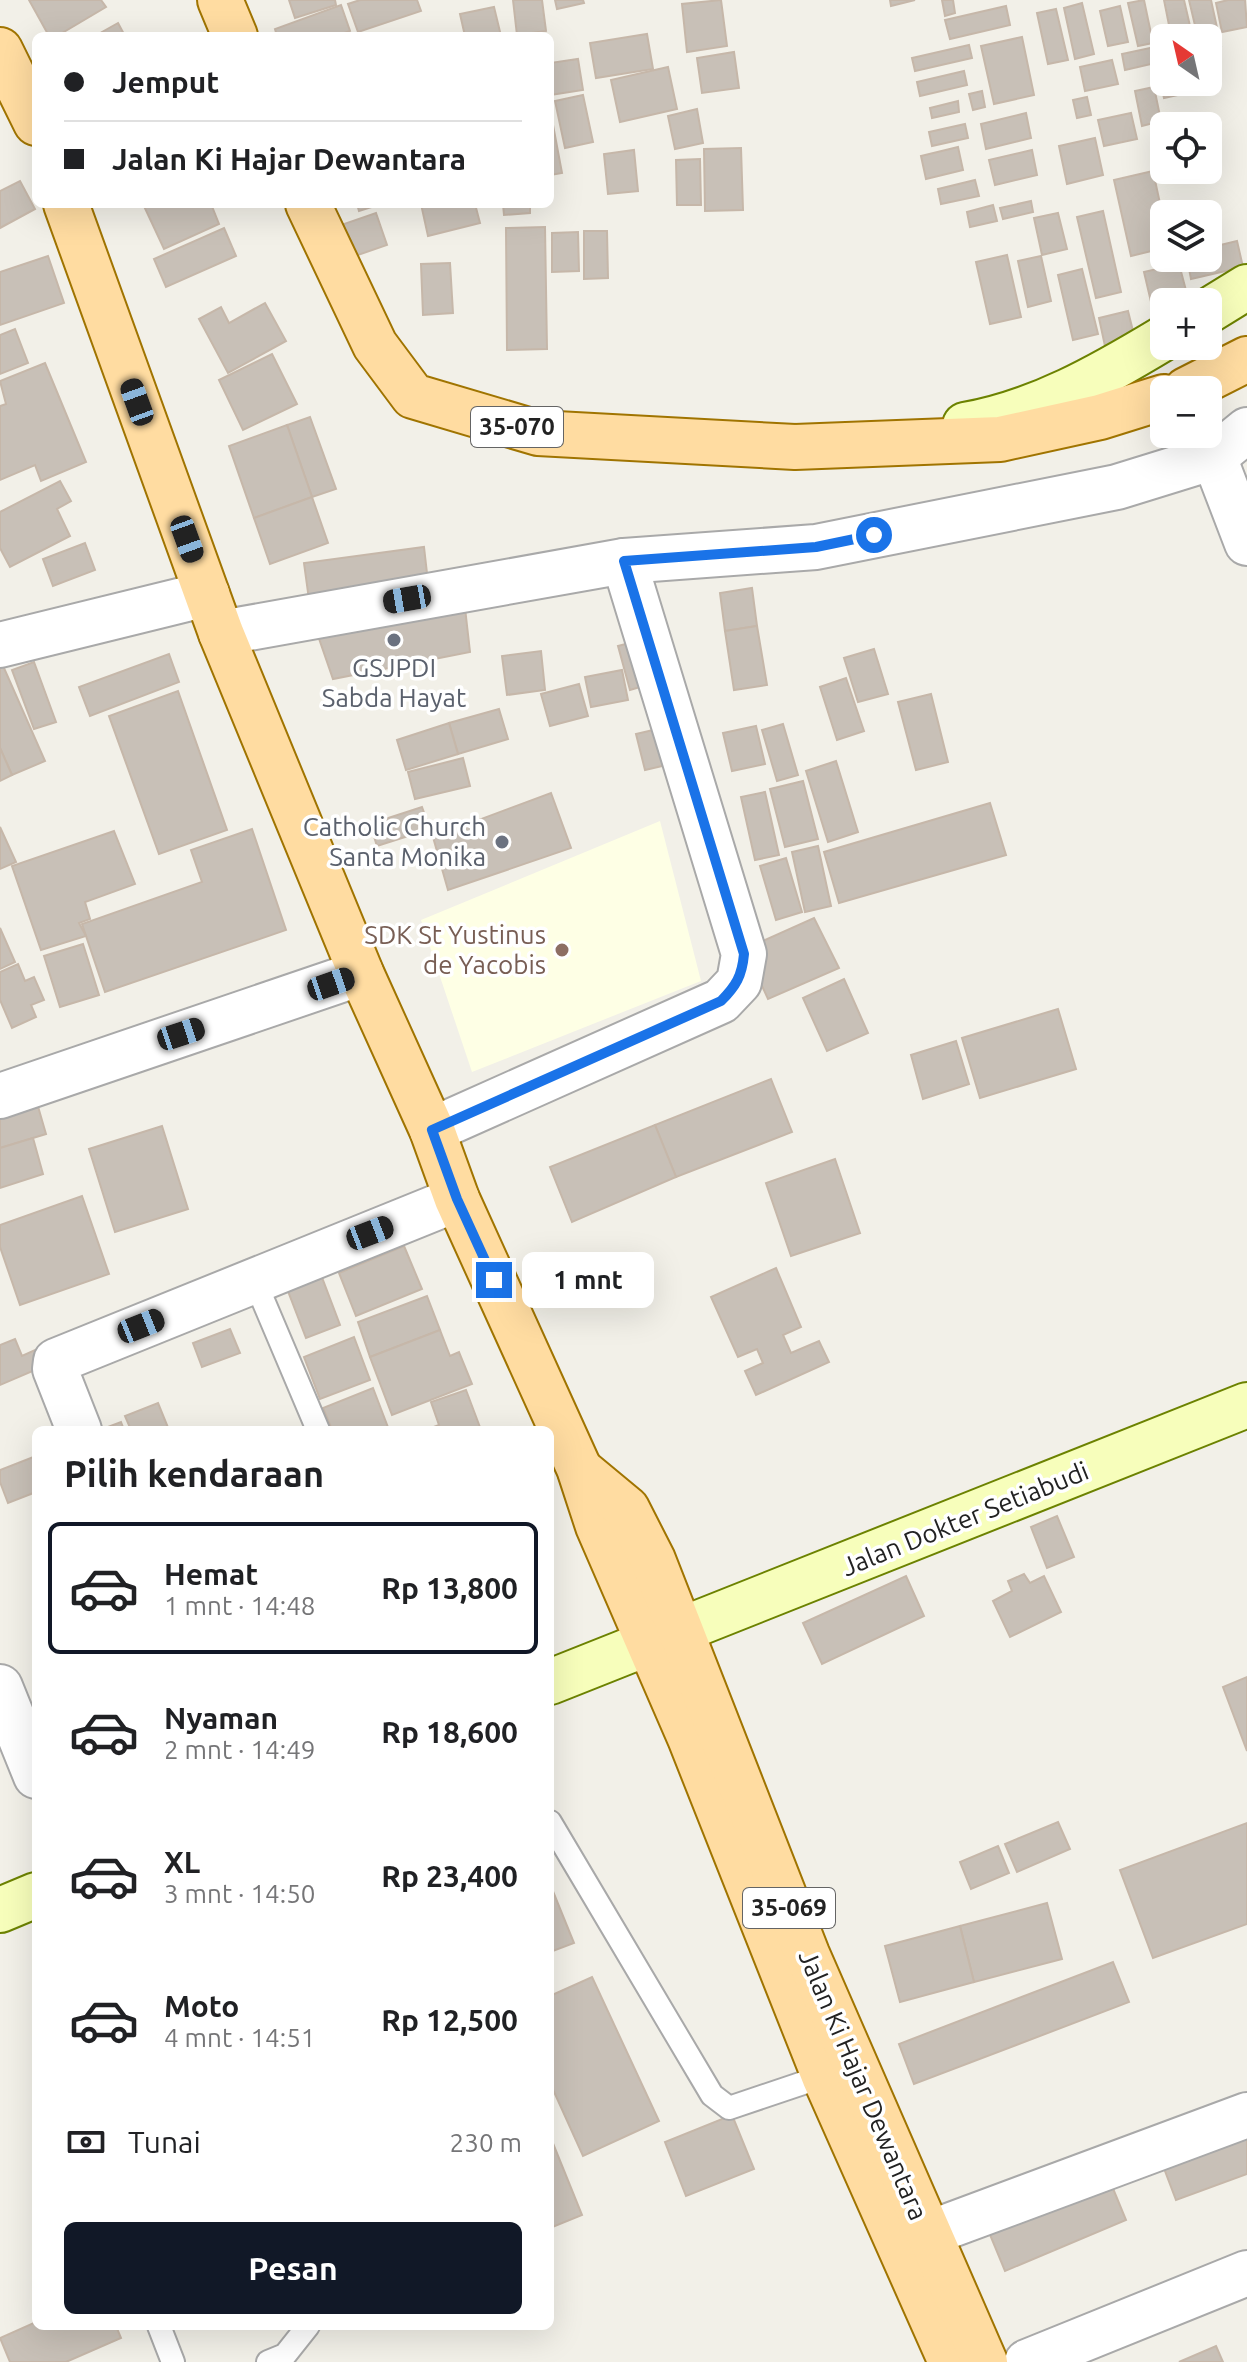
<!DOCTYPE html>
<html lang="id">
<head>
<meta charset="utf-8">
<style>
	:root { --surface:#fff; --page:#f6f6f6; --text:#202124; --muted:#757577; --line:#e0e0e0; --accent:#111827 }
	body { margin:0; font-family:Ubuntu,sans-serif; background:var(--page); color:var(--text); height:100vh; display:flex; flex-direction:column; font-size:30px; white-space:nowrap }
	* { box-sizing:border-box; margin:0 }
	p { font-size:26px; color:var(--muted) }
	.icon { flex:none; width:44px; height:44px; fill:none; stroke:currentColor; stroke-width:2; stroke-linecap:round; stroke-linejoin:round }
	.map { position:relative; flex:1; overflow:hidden }
	.sheet { position:absolute; left:32px; top:1426px; width:522px; height:904px; display:flex; flex-direction:column; background:var(--surface); border-radius:12px; box-shadow:0 8px 32px #0002 }
	.sheet>* { flex:none }
	.top-card { position:absolute; left:32px; top:32px; width:522px; height:176px; border-radius:12px; box-shadow:0 8px 32px #0002; display:grid; align-content:center; height:176px; padding:0 32px; background:var(--surface) }
	.needle { width:52px; rotate:326deg }
	.controls { position:absolute; left:1150px; top:24px; display:grid; gap:16px }
	.controls a { display:grid; place-items:center; width:72px; height:72px; border-radius:12px; background:var(--surface); box-shadow:0 8px 32px #0002; font-size:40px }
	.end { position:absolute; width:36px; height:36px; margin:-18px; border:10px solid #1a73e8; background:#fff; box-shadow:0 0 0 4px #fff }
	.from { border-radius:50% }
	.bubble { position:absolute; height:56px; border-radius:12px; background:var(--surface); box-shadow:0 8px 32px #0002; font-size:26px; font-weight:700; line-height:56px; text-align:center }
	.car { position:absolute; width:24px; height:48px; margin:-24px -12px; border-radius:10px; box-shadow:0 0 6px 2px #0007; background:linear-gradient(#222 24%,#8ab4d8 0 40%,#222 0 76%,#8ab4d8 0 86%,#222 0) }
	.top-card b { display:flex; align-items:center; gap:28px; height:76px; font-size:30px }
	.top-card b+b { border-top:2px solid var(--line) }
	.top-card i { width:20px; height:20px; background:var(--text) }
	ul { padding:0; list-style:none }
	li { display:flex; align-items:center; gap:24px; height:132px; margin:0 16px 12px; padding:0 16px; border:4px solid transparent; border-radius:12px }
	li div { flex:1 }
	li b { display:block; font-size:30px }
	li em { font-style:normal; font-weight:700 }
	li.on { border-color:var(--accent) }
	li>.icon { width:72px; height:72px; stroke-width:1.5 }
	h2 { padding:0 32px; font-size:36px; line-height:96px }
	.pay { display:flex; align-items:center; gap:20px; height:88px; padding:0 32px; font-size:30px }
	.pay p { margin-inline-start:auto }
	.button { display:flex; gap:16px; margin-top:auto; padding:16px 32px }
	.button a { flex:1; height:92px; border-radius:12px; background:var(--accent); color:#fff; font-size:32px; font-weight:700; line-height:92px; text-align:center }
	.map>svg:first-child { display:block }
	.education { fill:#feffe5 }
	.building { fill:#c8c0b7; stroke:#c6b7a9; stroke-width:2 }
	.lines { fill:none; stroke-linecap:round; stroke-linejoin:round }
	.lane-casing { stroke:#a9a9a9; stroke-width:26 }
	.street-casing { stroke:#a9a9a9; stroke-width:48 }
	.secondary-casing { stroke:#6c8200; stroke-width:48 }
	.primary-casing { stroke:#a07400; stroke-width:48 }
	.lane { stroke:#fff; stroke-width:22 }
	.street { stroke:#fff; stroke-width:44 }
	.secondary { stroke:#f7febb; stroke-width:44 }
	.primary { stroke:#ffdca1; stroke-width:44 }
	.route { stroke:#1a73e8; stroke-width:10 }
	.worship-dot { fill:#6b7280; stroke:#fff; stroke-width:3 }
	.education-dot { fill:#8d6e63; stroke:#fff; stroke-width:3 }
	.labels { text-anchor:middle; stroke-width:7; stroke-linejoin:round; paint-order:stroke }
	.shield { fill:#fff; stroke:#646464; stroke-width:2 }
	.shield-label { font-size:24px; font-weight:bold; fill:#222 }
	.worship-label { font-size:26px; fill:#5b616d; stroke:#fff }
	.education-label { font-size:26px; fill:#785e54; stroke:#fff; text-anchor:end }
	.street-label { font-size:26px; fill:#222; stroke:#fff }
</style>
</head>
<body>
<div class="map">
<svg width="1247" height="2362" viewBox="0 0 1247 2362">
	<rect width="100%" height="100%" fill="#f2f0e8"/>
	<polygon class="education" points="660,821 701,981 472,1072 421,920"/>
	<g class="building">
		<polygon points="29,0 101,0 106,7 57,36 49,36"/>
		<polygon points="289,0 335,0 336,5 295,18"/>
		<polygon points="360,0 417,0 421,11 358,32 348,4"/>
		<polygon points="513,0 542,0 546,31 517,35"/>
		<polygon points="555,0 583,0 584,3 557,9"/>
		<polygon points="721,0 727,46 687,52 682,4"/>
		<polygon points="890,0 915,0 891,6"/>
		<polygon points="942,0 953,0 955,13 945,16"/>
		<polygon points="1144,0 1153,43 1138,46 1128,3"/>
		<polygon points="1164,0 1184,0 1190,26 1170,30"/>
		<polygon points="1189,0 1211,0 1221,46 1208,49 1208,38 1198,38"/>
		<polygon points="1228,0 1245,0 1247,27 1222,32 1216,3"/>
		<polygon points="1082,3 1094,54 1075,59 1064,8"/>
		<polygon points="341,5 350,31 336,36 277,36 275,29"/>
		<polygon points="1006,6 1010,25 950,39 945,20"/>
		<polygon points="1120,6 1128,42 1108,46 1100,11"/>
		<polygon points="494,7 501,36 465,36 460,14"/>
		<polygon points="1056,9 1068,60 1048,64 1037,13"/>
		<polygon points="118,23 125,36 95,36"/>
		<polygon points="647,34 653,69 596,78 590,43"/>
		<polygon points="1022,37 1034,95 994,104 981,46"/>
		<polygon points="969,45 972,58 915,71 912,58"/>
		<polygon points="1164,45 1164,61 1125,70 1122,54"/>
		<polygon points="734,52 739,88 702,93 697,58"/>
		<polygon points="578,59 583,90 550,95 550,63"/>
		<polygon points="1112,60 1118,84 1085,91 1080,67"/>
		<polygon points="668,67 677,109 620,122 611,80"/>
		<polygon points="964,71 967,85 920,96 917,82"/>
		<polygon points="1164,75 1164,82 1198,82 1200,90 1164,98 1159,76"/>
		<polygon points="1154,87 1161,121 1142,126 1135,91"/>
		<polygon points="982,91 985,107 973,110 969,94"/>
		<polygon points="583,95 593,142 565,148 555,101"/>
		<polygon points="1087,97 1091,115 1077,118 1073,100"/>
		<polygon points="958,101 959,112 932,118 930,108"/>
		<polygon points="550,109 562,173 550,175"/>
		<polygon points="697,109 703,143 675,149 668,116"/>
		<polygon points="1026,113 1031,138 986,149 981,124"/>
		<polygon points="1131,113 1137,139 1104,146 1098,120"/>
		<polygon points="965,124 968,138 932,146 929,132"/>
		<polygon points="1095,138 1103,175 1067,184 1059,146"/>
		<polygon points="958,147 963,170 926,179 921,156"/>
		<polygon points="741,148 743,210 705,211 704,149"/>
		<polygon points="634,150 638,191 608,194 604,154"/>
		<polygon points="1032,150 1037,175 995,185 989,160"/>
		<polygon points="700,159 701,205 677,205 676,160"/>
		<polygon points="1153,171 1164,222 1164,248 1131,256 1114,180"/>
		<polygon points="975,180 979,196 941,204 938,189"/>
		<polygon points="20,181 35,209 0,228 0,191"/>
		<polygon points="1031,201 1033,212 1003,219 1000,208"/>
		<polygon points="143,204 211,204 219,224 164,249"/>
		<polygon points="357,204 381,204 359,211"/>
		<polygon points="421,204 475,204 480,223 428,236"/>
		<polygon points="503,204 530,204 530,213 504,215"/>
		<polygon points="993,205 997,221 970,227 967,212"/>
		<polygon points="1103,211 1121,292 1096,298 1077,217"/>
		<polygon points="376,213 387,245 352,257 341,225"/>
		<polygon points="1058,213 1067,249 1042,255 1034,218"/>
		<polygon points="545,227 547,349 507,350 506,228"/>
		<polygon points="224,228 236,256 166,287 154,259"/>
		<polygon points="584,231 607,231 608,278 584,279"/>
		<polygon points="578,232 579,271 552,272 552,233"/>
		<polygon points="1237,241 1243,267 1191,279 1187,258 1208,258 1208,248"/>
		<polygon points="1007,255 1021,317 990,324 976,262"/>
		<polygon points="48,256 64,303 0,325 0,272"/>
		<polygon points="1041,256 1051,301 1028,307 1018,261"/>
		<polygon points="450,263 453,313 423,315 421,264"/>
		<polygon points="1179,264 1188,298 1152,306 1144,272"/>
		<polygon points="1082,269 1098,334 1073,340 1058,275"/>
		<polygon points="265,303 286,341 228,373 199,319 221,307 229,323"/>
		<polygon points="1128,311 1135,339 1105,346 1099,318"/>
		<polygon points="15,329 28,363 0,374 0,335"/>
		<polygon points="272,354 297,404 243,430 219,380"/>
		<polygon points="45,363 86,462 41,481 35,465 0,480 0,406 6,404 0,381"/>
		<polygon points="310,417 336,489 312,497 287,425"/>
		<polygon points="287,425 312,497 254,518 229,446"/>
		<polygon points="60,481 71,501 57,509 70,536 10,567 0,548 0,512"/>
		<polygon points="312,497 328,543 270,564 254,518"/>
		<polygon points="85,543 95,570 53,586 43,559"/>
		<polygon points="424,547 429,591 310,607 304,563"/>
		<polygon points="752,588 757,626 725,631 720,593"/>
		<polygon points="464,599 470,652 333,679 315,627"/>
		<polygon points="757,626 767,685 734,690 725,631"/>
		<polygon points="645,639 657,682 630,690 618,646"/>
		<polygon points="874,649 888,694 858,702 844,658"/>
		<polygon points="541,651 545,690 507,695 502,656"/>
		<polygon points="169,654 179,682 90,716 79,687"/>
		<polygon points="0,659 45,761 12,775 0,748"/>
		<polygon points="34,662 56,722 34,729 12,670"/>
		<polygon points="622,670 628,700 591,707 585,677"/>
		<polygon points="846,678 864,731 837,740 820,687"/>
		<polygon points="579,684 588,716 550,726 541,694"/>
		<polygon points="178,691 227,830 159,854 109,716"/>
		<polygon points="931,694 948,762 916,770 898,702"/>
		<polygon points="499,709 508,739 458,754 449,723"/>
		<polygon points="449,723 458,754 406,770 397,740"/>
		<polygon points="783,724 798,775 777,781 762,730"/>
		<polygon points="756,726 765,764 732,771 723,733"/>
		<polygon points="666,727 675,763 645,770 636,734"/>
		<polygon points="0,748 12,775 0,781"/>
		<polygon points="463,758 470,786 415,799 408,772"/>
		<polygon points="836,761 858,832 828,842 806,771"/>
		<polygon points="803,781 818,839 785,847 770,789"/>
		<polygon points="765,792 779,855 755,860 741,797"/>
		<polygon points="551,793 571,848 448,890 433,837"/>
		<polygon points="990,803 1006,855 839,903 824,852"/>
		<polygon points="422,807 430,829 377,846 370,824"/>
		<polygon points="0,827 16,862 0,869"/>
		<polygon points="252,829 286,930 105,992 82,924 202,882 191,850"/>
		<polygon points="114,831 135,884 85,902 90,919 79,923 86,936 41,950 12,866"/>
		<polygon points="818,846 831,906 805,912 792,852"/>
		<polygon points="786,858 802,912 776,920 760,866"/>
		<polygon points="814,918 839,968 768,999 745,949"/>
		<polygon points="0,928 15,962 0,969"/>
		<polygon points="83,944 99,995 60,1007 44,956"/>
		<polygon points="18,964 25,981 34,977 44,1000 31,1005 36,1017 12,1028 0,1000 0,972"/>
		<polygon points="844,979 868,1033 827,1051 803,998"/>
		<polygon points="1058,1009 1076,1069 980,1098 962,1038"/>
		<polygon points="956,1041 969,1084 923,1099 911,1055"/>
		<polygon points="771,1079 792,1132 676,1177 655,1125"/>
		<polygon points="37,1103 46,1134 0,1148 0,1115"/>
		<polygon points="655,1125 676,1177 572,1222 550,1167"/>
		<polygon points="162,1126 188,1209 115,1232 89,1149"/>
		<polygon points="33,1138 43,1174 0,1188 0,1148"/>
		<polygon points="835,1159 860,1233 791,1256 766,1183"/>
		<polygon points="82,1196 109,1274 20,1305 0,1247 0,1225"/>
		<polygon points="404,1246 422,1289 356,1316 339,1273"/>
		<polygon points="315,1259 340,1325 306,1338 281,1273"/>
		<polygon points="776,1268 801,1327 783,1335 791,1353 819,1341 829,1362 756,1395 745,1371 763,1363 757,1349 738,1357 711,1297"/>
		<polygon points="427,1296 440,1330 370,1357 358,1322"/>
		<polygon points="230,1329 240,1353 202,1367 193,1343"/>
		<polygon points="440,1330 450,1356 459,1352 472,1384 392,1415 370,1357"/>
		<polygon points="354,1337 370,1380 320,1399 304,1357"/>
		<polygon points="15,1339 22,1356 35,1350 42,1367 0,1385 0,1345"/>
		<polygon points="373,1388 389,1430 332,1430 323,1408"/>
		<polygon points="466,1390 481,1430 426,1430 439,1425 431,1402"/>
		<polygon points="158,1403 169,1430 131,1430 125,1416"/>
		<polygon points="121,1422 124,1430 100,1430"/>
		<polygon points="36,1456 36,1492 8,1503 0,1482 0,1470"/>
		<polygon points="1057,1516 1074,1557 1047,1568 1031,1527"/>
		<polygon points="1024,1574 1030,1583 1044,1576 1061,1612 1010,1637 993,1601 1012,1591 1008,1581"/>
		<polygon points="906,1576 924,1616 822,1664 803,1623"/>
		<polygon points="1247,1677 1247,1751 1223,1687"/>
		<polygon points="1058,1822 1070,1849 1017,1872 1005,1844"/>
		<polygon points="1247,1823 1247,1924 1153,1958 1120,1870"/>
		<polygon points="998,1846 1009,1873 971,1889 960,1862"/>
		<polygon points="550,1884 574,1943 550,1952"/>
		<polygon points="1047,1903 1062,1959 974,1982 960,1926"/>
		<polygon points="960,1926 974,1982 900,2002 885,1946"/>
		<polygon points="1113,1962 1129,2002 914,2084 899,2044"/>
		<polygon points="592,1977 659,2121 583,2156 550,2083 550,1996"/>
		<polygon points="732,2115 754,2169 686,2196 665,2142"/>
		<polygon points="1247,2132 1247,2174 1176,2200 1162,2163"/>
		<polygon points="550,2136 582,2215 550,2228"/>
		<polygon points="1107,2174 1126,2220 1005,2271 986,2225"/>
		<polygon points="36,2322 36,2326 116,2326 121,2338 66,2362 10,2362 0,2338"/>
		<polygon points="1216,2346 1223,2362 1179,2362"/>
	</g>
	<g class="lines">
		<g class="lane-casing">
			<g id="lane">
				<polyline points="254,1279 318,1430"/>
				<polyline points="550,1822 712,2095 729,2108 824,2076"/>
				<polyline points="159,2326 173,2362"/>
				<polyline points="268,2362 285,2355 308,2326"/>
			</g>
		</g>
		<g class="street-casing">
			<g id="street">
				<polyline points="1214,457 1247,543"/>
				<polyline points="221,633 624,561 816,547 1117,487 1214,457 1247,430"/>
				<polyline points="0,645 207,594"/>
				<polyline points="0,1096 361,973"/>
				<polyline points="432,1130 721,1001 739,982 744,954 624,561"/>
				<polyline points="79,1430 55,1369 56,1361 457,1199"/>
				<polyline points="0,1687 36,1776"/>
				<polyline points="927,2234 1247,2115"/>
				<polyline points="1027,2362 1247,2273"/>
			</g>
		</g>
		<g class="secondary-casing">
			<g id="secondary">
				<polyline points="1208,311 1247,287"/>
				<path d="M965,425c73,-13 136,-49 199,-87"/>
				<polyline points="550,1682 1247,1405"/>
				<polyline points="0,1910 36,1895"/>
			</g>
		</g>
		<g class="primary-casing">
			<g id="primary">
				<polyline points="220,0 235,36"/>
				<polyline points="0,50 36,123"/>
				<polyline points="66,204 221,633 361,973 432,1130 457,1199 579,1468 598,1526 690,1738 824,2076 951,2362"/>
				<polyline points="308,204 375,345 413,396 538,433 795,447 1000,439 1100,417 1164,397"/>
				<polyline points="1186,390 1247,359"/>
				<polyline points="580,1470 627,1509 653,1560 807,1954 985,2362"/>
			</g>
		</g>
		<use href="#lane" class="lane"/>
		<use href="#street" class="street"/>
		<use href="#secondary" class="secondary"/>
		<use href="#primary" class="primary"/>
	</g>
	<g class="lines">
		<path class="route" d="M494,1280l-37,-81 -25,-69 289,-129c15,-15 21,-25 23,-47l-120,-393 192,-14 58,-12"/>
	</g>
	<g class="worship-dot">
		<circle cx="394" cy="640" r="8"/>
		<circle cx="502" cy="842" r="8"/>
	</g>
	<circle class="education-dot" cx="562" cy="950" r="8"/>
	<g class="labels">
		<g class="shield">
			<rect x="471" y="407" width="92" height="40" rx="6"/>
			<rect x="743" y="1888" width="92" height="40" rx="6"/>
		</g>
		<g class="shield-label">
			<text x="517" y="435">35-070</text>
			<text x="789" y="1916">35-069</text>
		</g>
		<g class="worship-label">
			<text x="394" y="677">GSJPDI<tspan x="394" dy="30">Sabda Hayat</tspan></text>
			<text x="486" y="836" text-anchor="end">Catholic Church<tspan x="486" dy="30">Santa Monika</tspan></text>
		</g>
		<g class="education-label">
			<text x="546" y="944">SDK St Yustinus<tspan x="546" dy="30">de Yacobis</tspan></text>
		</g>
		<g class="street-label">
			<text transform="translate(965 1519) rotate(-22)" y="9">Jalan Dokter Setiabudi</text>
			<text transform="translate(863 2085) rotate(67)" y="9">Jalan Ki Hajar Dewantara</text>
		</g>
	</g>
</svg>
<div class="controls">
<a><svg class="needle" viewBox="-14 -14 28 28"><path d="M0-13l5 13h-10z" fill="#e53935"/><path d="M0 13l5-13h-10z" fill="#757577"/></svg></a>
<a><svg class="icon" aria-label="locate" viewBox="0 0 24 24"><circle cx="12" cy="12" r="6"/><path d="M12 2v4M12 18v4M2 12h4M18 12h4"/></svg></a>
<a><svg class="icon" aria-label="layers" viewBox="0 0 24 24"><path d="M12 4l9 5-9 5-9-5zM3 14l9 5 9-5"/></svg></a>
<a>+</a>
<a>−</a>
</div>
<i class="end from" style="left:874px;top:535px"></i>
<i class="end" style="left:494px;top:1280px"></i>
<div class="bubble" style="left:522px;top:1252px;width:132px">1 mnt</div>
<i class="car" style="left:137px;top:402px;rotate:340deg"></i>
<i class="car" style="left:187px;top:539px;rotate:160deg"></i>
<i class="car" style="left:407px;top:599px;rotate:260deg"></i>
<i class="car" style="left:331px;top:984px;rotate:71deg"></i>
<i class="car" style="left:181px;top:1034px;rotate:72deg"></i>
<i class="car" style="left:370px;top:1233px;rotate:69deg"></i>
<i class="car" style="left:141px;top:1326px;rotate:68deg"></i>
<div class="top-card">
<b><i class="from"></i>Jemput</b>
<b><i></i>Jalan Ki Hajar Dewantara</b>
</div>
<section class="sheet">
<h2>Pilih kendaraan</h2>
<ul>
<li class="on"><svg class="icon" aria-label="car" viewBox="0 0 24 24"><path d="M5 17H2v-5l4-1 3-4h7l3 4 3 1v5h-3M9 17h6M6 11h13"/><circle cx="7" cy="17" r="2"/><circle cx="17" cy="17" r="2"/></svg><div><b>Hemat</b><p>1 mnt · 14:48</p></div><em>Rp 13,800</em></li>
<li><svg class="icon" aria-label="car" viewBox="0 0 24 24"><path d="M5 17H2v-5l4-1 3-4h7l3 4 3 1v5h-3M9 17h6M6 11h13"/><circle cx="7" cy="17" r="2"/><circle cx="17" cy="17" r="2"/></svg><div><b>Nyaman</b><p>2 mnt · 14:49</p></div><em>Rp 18,600</em></li>
<li><svg class="icon" aria-label="car" viewBox="0 0 24 24"><path d="M5 17H2v-5l4-1 3-4h7l3 4 3 1v5h-3M9 17h6M6 11h13"/><circle cx="7" cy="17" r="2"/><circle cx="17" cy="17" r="2"/></svg><div><b>XL</b><p>3 mnt · 14:50</p></div><em>Rp 23,400</em></li>
<li><svg class="icon" aria-label="car" viewBox="0 0 24 24"><path d="M5 17H2v-5l4-1 3-4h7l3 4 3 1v5h-3M9 17h6M6 11h13"/><circle cx="7" cy="17" r="2"/><circle cx="17" cy="17" r="2"/></svg><div><b>Moto</b><p>4 mnt · 14:51</p></div><em>Rp 12,500</em></li>
</ul>
<div class="pay"><svg class="icon" aria-label="cash" viewBox="0 0 24 24"><path d="M3 7h18v10H3z"/><circle cx="12" cy="12" r="2"/></svg>Tunai<p>230 m</p></div>
<div class="button"><a>Pesan</a></div>
</section>
</div>
</body>
</html>
